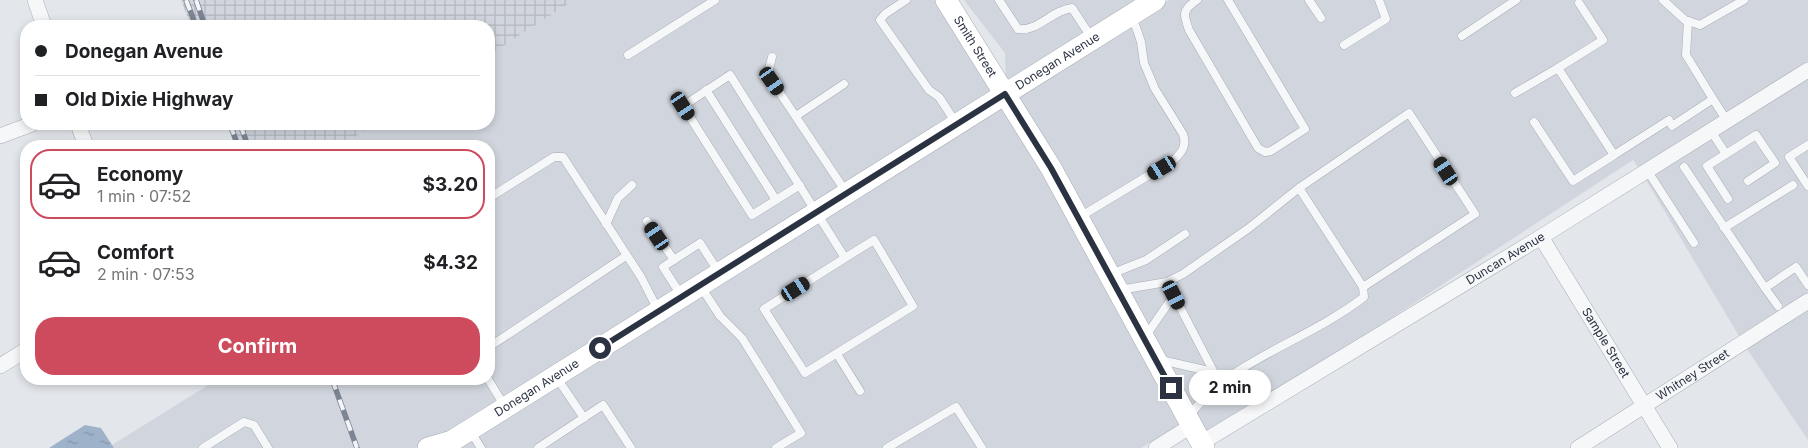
<!DOCTYPE html>
<html lang="en">
<head>
<meta charset="utf-8">
<style>
	:root { --surface:#fff; --page:#f6f6f6; --text:#202124; --muted:#757577; --line:#e0e0e0; --accent:#ce4a5d }
	body { margin:0; font-family:Inter,sans-serif; background:var(--page); color:var(--text); height:100vh; display:flex; flex-direction:column; font-size:19px; white-space:nowrap }
	* { box-sizing:border-box; margin:0 }
	p { font-size:16px; color:var(--muted) }
	.icon { flex:none; width:28px; height:28px; fill:none; stroke:currentColor; stroke-width:2; stroke-linecap:round; stroke-linejoin:round }
	.map { position:relative; flex:1; overflow:hidden }
	.panel { position:absolute; left:20px; top:140px; width:475px; height:245px; display:flex; flex-direction:column; background:var(--surface); border-radius:20px; box-shadow:0 2px 8px #0003 }
	.panel>* { flex:none }
	.hud { position:absolute; left:20px; top:20px; width:475px; height:110px; border-radius:20px; box-shadow:0 2px 8px #0003; display:grid; align-content:center; height:110px; padding:0 15px; background:var(--surface) }
	.end { position:absolute; width:22px; height:22px; margin:-11px; border:6px solid #2b3343; background:#fff; box-shadow:0 0 0 2px #fff }
	.from { border-radius:50% }
	.bubble { position:absolute; height:35px; border-radius:18px; background:var(--surface); box-shadow:0 2px 8px #0003; font-size:16px; font-weight:700; line-height:35px; text-align:center }
	.car { position:absolute; width:15px; height:30px; margin:-15px -8px; border-radius:6px; box-shadow:0 0 4px 1px #0007; background:linear-gradient(#222 24%,#8ab4d8 0 40%,#222 0 76%,#8ab4d8 0 86%,#222 0) }
	.hud b { display:flex; align-items:center; gap:18px; height:48px; font-size:19px }
	.hud b+b { border-top:1px solid var(--line) }
	.hud i { width:12px; height:12px; background:var(--text) }
	ul { padding:9px 0 0; list-style:none }
	li { display:flex; align-items:center; gap:15px; height:70px; margin:0 10px 8px; padding:0 5px; border:2px solid transparent; border-radius:20px }
	li div { flex:1 }
	li b { display:block; font-size:19px }
	li em { font-style:normal; font-weight:700 }
	li.selected { border-color:var(--accent) }
	li>.icon { width:45px; height:45px; stroke-width:1.5 }
	.primary-button { display:flex; gap:10px; margin-top:auto; padding:10px 15px }
	.primary-button a { flex:1; height:58px; border-radius:20px; background:var(--accent); color:#fff; font-size:20px; font-weight:700; line-height:58px; text-align:center }
	.map>svg:first-child { display:block }
	.built { fill:#d1d5dd }
	.industrial { fill:url(#industrial-grid) }
	.water { fill:url(#water-ripples) }
	.lines { fill:none; stroke-linecap:round; stroke-linejoin:round }
	.lane-casing { stroke:#a8adb5; stroke-width:9 }
	.street-casing { stroke:#a8adb5; stroke-width:16 }
	.secondary-casing { stroke:#a8adb5; stroke-width:22 }
	.lane { stroke:#f6f7f9; stroke-width:8 }
	.street { stroke:#f6f7f9; stroke-width:15 }
	.secondary { stroke:#fff; stroke-width:21 }
	.rail-casing { stroke:#7c8594; stroke-width:5.5 }
	.rail { stroke:#f3f5f8; stroke-width:4; stroke-dasharray:11; stroke-linecap:butt }
	.route { stroke:#2b3343; stroke-width:6 }
	.labels { text-anchor:middle; stroke-width:5; stroke-linejoin:round; paint-order:stroke }
	.street-label { font-size:12px; fill:#2b3343; stroke:#f3f5f8 }
</style>
</head>
<body>
<div class="map">
<svg width="1808" height="448" viewBox="0 0 1808 448">
	<defs>
		<pattern id="industrial-grid" width="8" height="8" patternUnits="userSpaceOnUse" patternTransform="scale(1.25)"><rect width="8" height="8" fill="#d1d5dd"/><path d="M0 4h8M4 0v8" fill="none" stroke="#b4b7bf"/></pattern>
		<pattern id="water-ripples" width="26" height="14" patternUnits="userSpaceOnUse" patternTransform="scale(1.25)"><rect width="26" height="14" fill="#9eb3ca"/><path d="M2 4q2-2 4 0t4 0M15 11q2-2 4 0t4 0" fill="none" stroke="#8192a6"/></pattern>
	</defs>
	<rect width="100%" height="100%" fill="#e3e6eb"/>
	<g class="built">
		<polygon points="574,0 938,0 995,91 426,448 114,448 112,445 218,379 489,379 489,146 340,146 376,124 489,124 489,55"/>
		<polygon points="964,0 1140,0 1116,33 1169,0 1808,0 1808,61 1638,167 1633,160 1388,320 1203,433 1006,84 1005,53"/>
		<polygon points="1808,79 1808,292 1739,336 1646,180"/>
		<polygon points="1003,104 1045,171 1182,423 1141,448 455,448"/>
		<polygon points="1808,310 1808,440 1747,349"/>
	</g>
	<g class="industrial">
		<polygon points="181,0 574,0 489,55 489,26 191,26"/>
		<polygon points="227,124 376,124 340,146 235,146"/>
	</g>
	<polygon class="water" points="85,425 101,428 114,448 49,448"/>
	<g class="lines">
		<g class="lane-casing">
			<g id="lane">
				<polyline points="906,0 885,14 880,20 929,90 939,97 956,123"/>
				<path d="M999,0l19,29c20,3 34,-19 54,-21l19,29"/>
				<path d="M1197,0c-15,10 -14,14 -8,30l69,118 7,4 6,-1 34,-22 -77,-129"/>
				<polyline points="1309,0 1321,18"/>
				<polyline points="1663,0 1685,20 1700,25 1744,0"/>
				<polyline points="1579,3 1603,40 1558,68 1614,155 1669,120 1672,126 1713,99 1727,121"/>
				<polyline points="1688,21 1686,55 1713,99"/>
				<polyline points="1462,36 1516,0"/>
				<polyline points="1344,45 1386,19 1379,0"/>
				<polyline points="628,55 715,0"/>
				<polyline points="772,57 769,69 772,81 846,192"/>
				<polyline points="706,90 776,200"/>
				<polyline points="1515,93 1558,68"/>
				<polyline points="796,116 844,84"/>
				<polyline points="1534,122 1573,181 1614,155"/>
				<polyline points="1711,131 1726,154 1756,135 1775,163 1748,181"/>
				<polyline points="1808,145 1789,157 1808,186"/>
				<polyline points="1726,154 1707,166 1728,199"/>
				<polyline points="1684,167 1765,288"/>
				<polyline points="1647,170 1694,243"/>
				<polyline points="800,185 752,215 683,106 730,75 845,258 874,240 913,306 805,373 764,309 845,258"/>
				<polyline points="1299,188 1409,113 1475,214 1363,287"/>
				<polyline points="489,198 554,157 563,157 641,277 658,310"/>
				<path d="M1078,218l96,-58c8,-8 13,-14 9,-26l-28,-45 -11,-26 -3,-21 -5,-15 -6,-10"/>
				<polyline points="647,221 674,260"/>
				<polyline points="606,224 618,198 632,185"/>
				<polyline points="1724,228 1793,185"/>
				<polyline points="1111,274 1146,260 1185,234"/>
				<polyline points="1167,282 1220,384"/>
				<polyline points="701,287 720,316 742,338 801,433 776,448"/>
				<path d="M1119,290l48,-8 16,-8 66,-46 50,-40 64,99 1,10c-44,34 -99,53 -144,86 -11,9 -21,22 -32,33"/>
				<polyline points="681,295 663,267 700,243 718,271"/>
				<polyline points="1778,306 1765,288 1796,267 1808,285"/>
				<polyline points="1145,337 1174,295"/>
				<polyline points="489,347 626,256"/>
				<polyline points="837,354 860,391"/>
				<polyline points="1161,360 1213,372"/>
				<polyline points="557,378 584,418"/>
				<polyline points="488,379 505,407"/>
				<polyline points="471,432 481,448"/>
				<polyline points="203,448 244,422 254,425 268,448"/>
				<polyline points="538,448 603,405 631,448"/>
				<polyline points="887,448 956,407 982,448"/>
			</g>
		</g>
		<g class="street-casing">
			<g id="street">
				<polyline points="35,0 44,26"/>
				<polyline points="78,124 86,146"/>
				<polyline points="0,136 32,124"/>
				<path id="s1" d="M1541,237l129,211"/>
				<polyline points="0,366 26,350"/>
				<path id="s2" d="M1201,443l340,-206 267,-167"/>
				<polyline points="1156,448 1191,426"/>
				<path id="s3" d="M1578,448l230,-147"/>
			</g>
		</g>
		<g class="secondary-casing">
			<g id="secondary">
				<path id="s4" d="M946,0l105,168 153,280"/>
				<path id="s5" d="M428,448l24,-7 703,-441"/>
			</g>
		</g>
		<use href="#lane" class="lane"/>
		<use href="#street" class="street"/>
		<use href="#secondary" class="secondary"/>
		<g class="rail-casing">
			<g id="rail">
				<polyline points="186,0 196,26"/>
				<polyline points="196,0 205,26"/>
				<polyline points="230,124 238,146"/>
				<polyline points="240,124 248,146"/>
				<polyline points="332,379 357,448"/>
			</g>
		</g>
		<use href="#rail" class="rail"/>
	</g>
	<g class="lines">
		<polyline class="route" points="600,348 1005,94 1051,168 1171,388"/>
	</g>
	<g class="labels">
		<g class="street-label">
			<text dy="4" stroke="none"><textPath href="#s4" startOffset="55">Smith Street</textPath></text>
			<text dy="4" stroke="none"><textPath href="#s5" startOffset="740">Donegan Avenue</textPath></text>
			<text dy="4" stroke="none"><textPath href="#s2" startOffset="356">Duncan Avenue</textPath></text>
			<text dy="4" stroke="none"><textPath href="#s1" startOffset="124">Sample Street</textPath></text>
			<text dy="4" stroke="none"><textPath href="#s3" startOffset="136">Whitney Street</textPath></text>
			<text dy="4" stroke="none"><textPath href="#s5" startOffset="125">Donegan Avenue</textPath></text>
		</g>
	</g>
</svg>
<i class="end from" style="left:600px;top:348px"></i>
<i class="end" style="left:1171px;top:388px"></i>
<div class="bubble" style="left:1189px;top:370px;width:82px">2 min</div>
<i class="car" style="left:772px;top:81px;rotate:145deg"></i>
<i class="car" style="left:683px;top:106px;rotate:147deg"></i>
<i class="car" style="left:1162px;top:168px;rotate:239deg"></i>
<i class="car" style="left:1446px;top:171px;rotate:327deg"></i>
<i class="car" style="left:657px;top:236px;rotate:326deg"></i>
<i class="car" style="left:796px;top:289px;rotate:58deg"></i>
<i class="car" style="left:1174px;top:295px;rotate:153deg"></i>
<div class="hud">
<b><i class="from"></i>Donegan Avenue</b>
<b><i></i>Old Dixie Highway</b>
</div>
<section class="panel">
<ul>
<li class="selected"><svg class="icon" aria-label="car" viewBox="0 0 24 24"><path d="M5 17H2v-5l4-1 3-4h7l3 4 3 1v5h-3M9 17h6M6 11h13"/><circle cx="7" cy="17" r="2"/><circle cx="17" cy="17" r="2"/></svg><div><b>Economy</b><p>1 min · 07:52</p></div><em>$3.20</em></li>
<li><svg class="icon" aria-label="car" viewBox="0 0 24 24"><path d="M5 17H2v-5l4-1 3-4h7l3 4 3 1v5h-3M9 17h6M6 11h13"/><circle cx="7" cy="17" r="2"/><circle cx="17" cy="17" r="2"/></svg><div><b>Comfort</b><p>2 min · 07:53</p></div><em>$4.32</em></li>
</ul>
<div class="primary-button"><a>Confirm</a></div>
</section>
</div>
</body>
</html>
